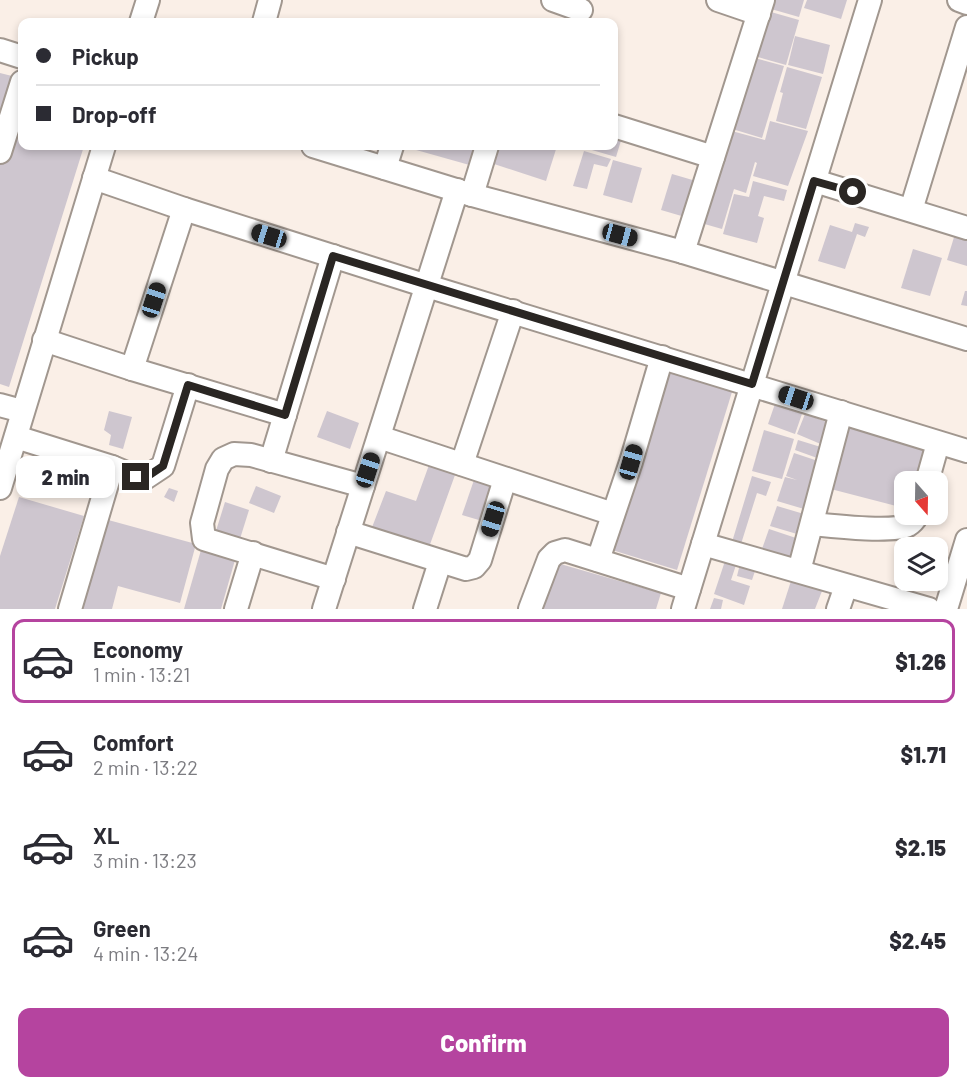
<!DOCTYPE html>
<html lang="en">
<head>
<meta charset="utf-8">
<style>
	:root { --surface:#fff; --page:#f7f7f7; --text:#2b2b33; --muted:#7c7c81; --line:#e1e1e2; --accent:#b5449f }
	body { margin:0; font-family:Barlow,sans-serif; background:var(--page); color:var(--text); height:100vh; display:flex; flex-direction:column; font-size:22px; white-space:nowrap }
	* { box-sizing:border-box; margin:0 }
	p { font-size:20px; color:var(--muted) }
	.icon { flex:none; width:33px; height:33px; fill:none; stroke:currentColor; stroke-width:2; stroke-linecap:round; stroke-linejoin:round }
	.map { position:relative; height:609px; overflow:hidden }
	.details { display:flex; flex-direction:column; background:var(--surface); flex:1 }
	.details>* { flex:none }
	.top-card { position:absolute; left:18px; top:18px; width:600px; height:132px; border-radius:12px; box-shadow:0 3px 9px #0003; display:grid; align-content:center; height:132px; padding:0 18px; background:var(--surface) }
	.needle { width:39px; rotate:160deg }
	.fabs { position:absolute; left:894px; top:471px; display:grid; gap:12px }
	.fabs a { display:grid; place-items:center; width:54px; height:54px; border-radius:12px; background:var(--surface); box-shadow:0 3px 9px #0003; font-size:30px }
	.end { position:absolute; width:27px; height:27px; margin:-14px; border:8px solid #2a2623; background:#fff; box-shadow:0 0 0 3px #fff }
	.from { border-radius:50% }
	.bubble { position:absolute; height:42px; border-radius:12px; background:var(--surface); box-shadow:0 3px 9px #0003; font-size:20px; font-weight:800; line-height:42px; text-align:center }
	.car { position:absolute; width:18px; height:36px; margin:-18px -9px; border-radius:8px; box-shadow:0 0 4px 2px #0007; background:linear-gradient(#222 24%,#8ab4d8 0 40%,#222 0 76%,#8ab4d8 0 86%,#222 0) }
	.top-card b { display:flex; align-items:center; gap:21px; height:57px; font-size:22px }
	.top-card b+b { border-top:2px solid var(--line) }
	.top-card i { width:15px; height:15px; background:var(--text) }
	ul { padding:10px 0 0; list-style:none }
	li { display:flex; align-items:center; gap:18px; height:84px; margin:0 12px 9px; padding:0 6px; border:3px solid transparent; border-radius:12px }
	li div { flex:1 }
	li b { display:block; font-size:22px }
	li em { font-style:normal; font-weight:800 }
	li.selected { border-color:var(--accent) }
	li>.icon { width:54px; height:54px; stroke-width:1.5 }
	.cta { display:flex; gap:12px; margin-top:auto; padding:12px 18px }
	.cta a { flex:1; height:69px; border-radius:12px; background:var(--accent); color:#fff; font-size:24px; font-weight:800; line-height:69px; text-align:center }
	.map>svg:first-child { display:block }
	.building { fill:#cec6cf }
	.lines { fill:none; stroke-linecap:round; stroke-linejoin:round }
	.minor-casing { stroke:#a1978f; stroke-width:26 }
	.minor { stroke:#fff; stroke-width:22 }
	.route { stroke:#2a2623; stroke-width:8 }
</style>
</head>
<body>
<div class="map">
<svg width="967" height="609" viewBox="0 0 967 609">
	<rect width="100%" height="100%" fill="#faefe7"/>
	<g class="building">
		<polygon points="766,0 804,0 799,17 764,7"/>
		<polygon points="807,0 847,0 841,19 804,8"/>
		<polygon points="764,10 799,20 786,65 751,55"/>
		<polygon points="795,36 830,45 823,74 788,65"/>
		<polygon points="751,57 784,66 762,138 729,128"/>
		<polygon points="787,67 822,77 806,129 776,121 783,93 780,92"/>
		<polygon points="0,73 12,76 0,112"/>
		<polygon points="22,91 22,146 84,146 9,387 0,384 0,162"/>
		<polygon points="770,121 808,131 788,186 753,176 757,163 755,162 746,193 734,189 722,229 701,223 728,130 765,140"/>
		<polygon points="614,131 623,134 616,157 585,148 586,146 614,146"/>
		<polygon points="402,146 479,146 473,166"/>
		<polygon points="496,146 557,146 546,181 491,163"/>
		<polygon points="584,151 611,159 607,167 594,164 587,189 573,186"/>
		<polygon points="613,160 642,168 632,203 603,195"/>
		<polygon points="672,174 696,181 685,217 661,210"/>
		<polygon points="753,181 787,190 784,201 764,196 758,216 764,218 757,243 723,234 734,194 749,197"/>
		<polygon points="855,223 869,227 865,237 857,234 845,269 818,261 830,225 852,232"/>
		<polygon points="955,234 967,238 967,266 947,260"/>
		<polygon points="913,249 942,258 930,296 901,288"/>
		<polygon points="965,291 967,291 967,306 961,305"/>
		<polygon points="667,372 732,392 677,570 612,550"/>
		<polygon points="776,401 803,411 795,434 768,424"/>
		<polygon points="109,411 132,417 123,449 109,445 111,435 104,430"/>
		<polygon points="327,411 359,423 350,449 317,437"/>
		<polygon points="805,414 832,424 823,445 797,434"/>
		<polygon points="840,422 928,444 918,482 904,482 904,508 823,487"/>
		<polygon points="764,430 794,439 782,479 752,471"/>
		<polygon points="798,440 824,448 820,459 795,450"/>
		<polygon points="43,447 109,467 101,492 36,472"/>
		<polygon points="794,453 818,461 804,509 777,501 785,477 797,480 786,476"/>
		<polygon points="429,465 455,475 428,550 371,530 386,491 416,501"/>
		<polygon points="752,476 771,482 766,496 757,493 741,544 732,542"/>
		<polygon points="475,477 501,486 489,523 462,515"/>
		<polygon points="256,486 281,496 274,513 249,503"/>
		<polygon points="169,488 178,491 174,502 164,497"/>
		<polygon points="19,497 84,516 55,609 0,609 0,556"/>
		<polygon points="225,502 249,510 239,542 215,534"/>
		<polygon points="777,506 804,514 797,534 770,526"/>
		<polygon points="101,518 196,544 180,603 118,586 112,609 76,609"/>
		<polygon points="769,529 796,538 789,558 762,549"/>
		<polygon points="201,550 235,560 221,609 184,609"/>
		<polygon points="550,561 661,593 656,609 536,609"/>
		<polygon points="725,561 736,565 731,580 750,586 744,605 714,594"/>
		<polygon points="740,564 756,568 752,580 737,576"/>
		<polygon points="791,581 822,591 815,609 782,609"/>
		<polygon points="714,598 723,600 721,609 710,609"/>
	</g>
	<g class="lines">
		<g class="minor-casing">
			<g id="minor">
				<polyline points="553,0 581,10"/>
				<polyline points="718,0 759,14"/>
				<polyline points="959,0 967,3"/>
				<polyline points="141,22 148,0"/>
				<polyline points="264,22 270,0"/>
				<polyline points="0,50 22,57"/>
				<polyline points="614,126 713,157"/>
				<polyline points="313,146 472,195 683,252 967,339"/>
				<polyline points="0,152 22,82"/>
				<polyline points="385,168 392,146"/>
				<polyline points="94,178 184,209 427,286 967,451"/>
				<polyline points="815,181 967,228"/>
				<polyline points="472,195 487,146"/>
				<polyline points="911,210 967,27"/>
				<polyline points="683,252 763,0"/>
				<polyline points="44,340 132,369 285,415"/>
				<polyline points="132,369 184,209"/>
				<polyline points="0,405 22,411"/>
				<polyline points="16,437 112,467 136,477 145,478 163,466 188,385"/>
				<polyline points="379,437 613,514"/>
				<polyline points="271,461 333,256"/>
				<polyline points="462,464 513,311"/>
				<polyline points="927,482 938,443"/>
				<polyline points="0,488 104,146"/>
				<path d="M812,524c20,2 80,9 96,1 5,-3 7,-6 10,-11"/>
				<polyline points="348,532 466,569 474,567 480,560 505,479"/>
				<polyline points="703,544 929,609"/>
				<polyline points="598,560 631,462 662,357"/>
				<polyline points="799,571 841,412"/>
				<polyline points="334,579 204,539 202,523 217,469 223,459 234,454 251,455 363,486"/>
				<polyline points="70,609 112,467"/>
				<polyline points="236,609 253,553"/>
				<polyline points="324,609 457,190"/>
				<polyline points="425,609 440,562"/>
				<polyline points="530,609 549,559 555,553 565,550 689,589"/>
				<polyline points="683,609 870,0"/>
				<polyline points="838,609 846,586"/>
				<polyline points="946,609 967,540"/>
			</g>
		</g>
		<use href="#minor" class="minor"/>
	</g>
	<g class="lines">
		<polyline class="route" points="136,477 145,478 163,466 188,385 285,415 333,256 752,384 814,181 853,192"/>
	</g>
</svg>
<div class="fabs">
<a><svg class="needle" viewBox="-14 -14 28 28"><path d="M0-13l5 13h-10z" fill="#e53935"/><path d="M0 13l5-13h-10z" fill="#7c7c81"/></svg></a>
<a><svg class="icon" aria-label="layers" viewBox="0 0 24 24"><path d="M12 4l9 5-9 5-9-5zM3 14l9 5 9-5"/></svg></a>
</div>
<i class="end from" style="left:853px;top:192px"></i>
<i class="end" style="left:136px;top:477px"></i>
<div class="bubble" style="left:16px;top:456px;width:99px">2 min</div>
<i class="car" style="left:620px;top:235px;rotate:105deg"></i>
<i class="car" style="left:269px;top:236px;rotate:287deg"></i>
<i class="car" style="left:154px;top:300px;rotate:18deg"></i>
<i class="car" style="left:796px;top:398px;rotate:288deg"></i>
<i class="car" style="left:631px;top:462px;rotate:16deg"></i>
<i class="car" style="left:368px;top:470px;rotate:18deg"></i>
<i class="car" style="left:493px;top:519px;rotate:197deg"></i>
<div class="top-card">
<b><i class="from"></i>Pickup</b>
<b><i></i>Drop-off</b>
</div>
</div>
<section class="details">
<ul>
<li class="selected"><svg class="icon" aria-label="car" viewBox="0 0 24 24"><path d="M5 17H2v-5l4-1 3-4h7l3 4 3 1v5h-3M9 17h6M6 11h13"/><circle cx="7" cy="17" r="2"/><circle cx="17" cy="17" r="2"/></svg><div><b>Economy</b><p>1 min · 13:21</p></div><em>$1.26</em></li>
<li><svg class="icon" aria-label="car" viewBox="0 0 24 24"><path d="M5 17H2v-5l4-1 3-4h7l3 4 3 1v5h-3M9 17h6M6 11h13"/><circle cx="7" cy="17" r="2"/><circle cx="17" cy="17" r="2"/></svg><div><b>Comfort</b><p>2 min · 13:22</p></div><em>$1.71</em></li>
<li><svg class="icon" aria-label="car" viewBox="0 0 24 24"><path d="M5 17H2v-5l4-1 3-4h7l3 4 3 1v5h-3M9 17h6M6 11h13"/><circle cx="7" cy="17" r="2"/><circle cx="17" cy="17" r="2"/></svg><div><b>XL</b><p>3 min · 13:23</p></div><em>$2.15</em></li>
<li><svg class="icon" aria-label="car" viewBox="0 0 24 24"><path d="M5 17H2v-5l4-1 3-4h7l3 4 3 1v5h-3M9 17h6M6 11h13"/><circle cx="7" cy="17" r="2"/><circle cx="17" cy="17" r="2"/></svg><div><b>Green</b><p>4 min · 13:24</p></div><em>$2.45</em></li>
</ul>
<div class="cta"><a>Confirm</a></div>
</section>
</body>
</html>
